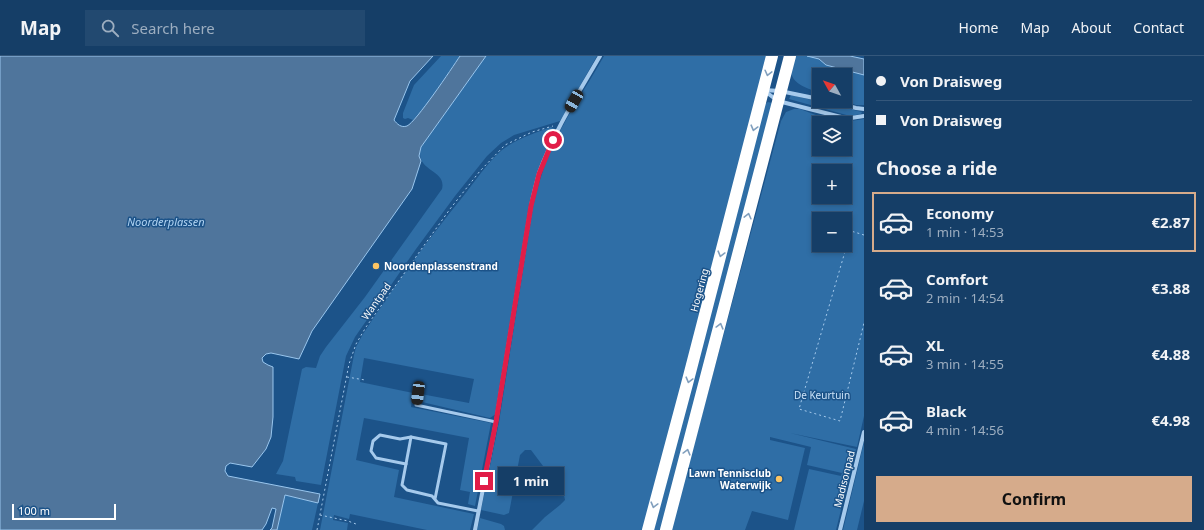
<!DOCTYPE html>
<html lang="en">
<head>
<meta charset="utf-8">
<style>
	:root { --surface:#153e67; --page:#224970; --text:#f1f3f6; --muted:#9daec0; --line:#34577b; --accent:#d6ab8b }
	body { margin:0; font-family:"Noto Sans",sans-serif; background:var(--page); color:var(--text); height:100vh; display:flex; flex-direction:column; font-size:15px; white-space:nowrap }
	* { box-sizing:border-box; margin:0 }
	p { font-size:13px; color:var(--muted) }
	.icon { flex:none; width:22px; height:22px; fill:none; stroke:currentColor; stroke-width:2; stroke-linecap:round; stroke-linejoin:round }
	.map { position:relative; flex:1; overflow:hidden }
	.panel { display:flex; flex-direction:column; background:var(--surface); width:340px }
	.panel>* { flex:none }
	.guide { display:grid; align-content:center; height:88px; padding:0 12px; background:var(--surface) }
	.needle { width:26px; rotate:310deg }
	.buttons { position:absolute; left:812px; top:12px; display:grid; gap:8px }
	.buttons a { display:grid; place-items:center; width:40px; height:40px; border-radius:0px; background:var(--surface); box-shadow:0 2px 6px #0003,0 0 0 1px var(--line); font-size:20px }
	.scale { position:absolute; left:12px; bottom:10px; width:104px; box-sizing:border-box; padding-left:4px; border:2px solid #fff; border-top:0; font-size:11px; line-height:14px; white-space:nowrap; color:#fff; -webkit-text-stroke:3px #1c5389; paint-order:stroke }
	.end { position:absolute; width:18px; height:18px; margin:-9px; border:5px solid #e11d48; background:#fff; box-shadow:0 0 0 2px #fff }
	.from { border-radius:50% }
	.bubble { position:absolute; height:28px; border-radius:0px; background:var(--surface); box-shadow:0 2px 6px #0003,0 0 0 1px var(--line); font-size:13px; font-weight:700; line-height:28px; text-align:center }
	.car { position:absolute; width:12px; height:24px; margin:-12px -6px; border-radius:5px; box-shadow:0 0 3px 1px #0007; background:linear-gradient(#222 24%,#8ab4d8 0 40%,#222 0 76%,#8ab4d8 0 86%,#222 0) }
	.guide b { display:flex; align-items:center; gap:14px; height:38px; font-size:15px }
	.guide b+b { border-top:1px solid var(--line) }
	.guide i { width:10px; height:10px; background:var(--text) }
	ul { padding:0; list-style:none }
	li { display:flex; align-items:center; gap:12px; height:60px; margin:0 8px 6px; padding:0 4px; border:2px solid transparent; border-radius:0px }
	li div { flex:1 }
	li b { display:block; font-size:15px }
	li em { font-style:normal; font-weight:700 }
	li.current { border-color:var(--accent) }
	li>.icon { width:36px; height:36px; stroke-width:1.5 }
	h2 { padding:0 12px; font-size:18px; line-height:48px }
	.cta { display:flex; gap:8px; margin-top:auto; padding:8px 12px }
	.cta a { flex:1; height:46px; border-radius:0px; background:var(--accent); color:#111; font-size:16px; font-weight:700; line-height:46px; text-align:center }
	header { display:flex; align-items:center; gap:24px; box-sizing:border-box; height:56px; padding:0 20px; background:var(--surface); border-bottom:1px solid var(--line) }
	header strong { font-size:19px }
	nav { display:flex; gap:22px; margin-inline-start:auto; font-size:14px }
	.search { width:280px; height:36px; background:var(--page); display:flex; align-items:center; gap:10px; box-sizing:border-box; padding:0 14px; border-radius:0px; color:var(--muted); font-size:15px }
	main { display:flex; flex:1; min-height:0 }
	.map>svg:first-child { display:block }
	.green { fill:#2f6ea6; fill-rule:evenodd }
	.water { fill:#4f759c; stroke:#99c6ee }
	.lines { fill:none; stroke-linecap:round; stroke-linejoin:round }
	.path { stroke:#a6caec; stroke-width:1; stroke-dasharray:2 3; stroke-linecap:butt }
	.lane { stroke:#a6caec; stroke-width:3 }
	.street { stroke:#a6caec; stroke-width:4 }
	.highway { stroke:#fff; stroke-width:12 }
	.oneway { stroke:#82a0be }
	.route { stroke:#e11d48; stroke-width:5 }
	.poi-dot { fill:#fcc563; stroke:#1c5389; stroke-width:1.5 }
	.labels { text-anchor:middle; stroke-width:3; stroke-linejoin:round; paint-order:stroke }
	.poi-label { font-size:10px; font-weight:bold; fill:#fff; stroke:#1c5389; text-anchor:start }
	.street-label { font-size:10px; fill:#fff; stroke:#1c5389 }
	.park-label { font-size:10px; fill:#cbe3f9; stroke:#1c5389 }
	.water-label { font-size:11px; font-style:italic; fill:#b1d4f3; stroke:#1c5389 }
</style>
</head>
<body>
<header>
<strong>Map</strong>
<div class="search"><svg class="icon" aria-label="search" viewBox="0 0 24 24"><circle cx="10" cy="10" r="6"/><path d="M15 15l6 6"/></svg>Search here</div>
<nav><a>Home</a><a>Map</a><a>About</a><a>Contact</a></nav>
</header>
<main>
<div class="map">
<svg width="864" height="474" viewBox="0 0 864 474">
	<rect width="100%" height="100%" fill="#1c5389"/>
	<g class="green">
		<polygon points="441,0 460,0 424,52 413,64 408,62 405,63 403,62 403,57 414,29"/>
		<path d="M486,0h111l-37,65 -46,14 -13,8 -14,13 -32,40 -39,53 -61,88 -9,19 -25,129 -25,-4 -1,-4 -19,-3 7,-13 19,-92 4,-2 10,1 4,-12 6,-9 39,-50 77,-108c5,-20 -28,-17 -21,-42z"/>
		<path d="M604,0h164l-125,474h-111l13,-13 15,-12 5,-5 -1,-5 -3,-5 -30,-40h-6l-5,5 -11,58 -5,2 -23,-5 18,-88 34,-215c4,-18 9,-36 16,-53 15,-35 37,-66 55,-98z"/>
		<path d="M794,0h13l12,3 7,6 38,10v30h-8l-11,-4v-26h-26v17c-10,-3 -26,-7 -28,-20 -1,-4 2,-11 3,-16z"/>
		<polygon points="791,39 862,56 861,58 850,60 789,43"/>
		<polygon points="768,46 772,47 662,474 654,474 765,48"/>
		<path d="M794,53h6l21,8 23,5 20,-3v297l-7,31 -67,-14 66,16 -20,81h-42l15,-61 32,7 1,-3 -35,-8 4,-18 -41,-10v3l35,8 -17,72 -36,-9 -7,19h-74l110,-409 5,-9zM819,67h26v26h-26zM819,115h26v26h-26zM819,163h26v26h-26z"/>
		<path d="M551,71l4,2v3c-13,23 -20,48 -26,74l-33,208 -6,4 -68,-16 -2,-2 1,-6 48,9 5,-24 -110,-21 -4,24 53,11 -2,14 80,16 -16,83 -7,-2 2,-12 -10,-2 9,-52 -105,-20 -8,42 43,10 -5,27 80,17 -4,16h-43l-77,-16 -1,5 -15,-4 -1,5 15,3 -1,7h-27l34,-175 2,-8 7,-13c30,-46 63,-92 98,-135 13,-16 25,-35 41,-49 14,-11 33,-17 49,-23z"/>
		<polygon points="864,386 864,445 857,474 843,474"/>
		<polygon points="285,439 318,447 312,474 277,474"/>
		<polygon points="480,462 501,468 504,470 505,474 477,474"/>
	</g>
	<g class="water">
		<path d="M0,0h433l-23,25 -16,39c3,4 7,8 13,6 9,-4 45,-58 53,-70h26l-65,91 -2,9 2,5 -9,28 -100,142 -13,28 -28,-6 -5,1 -4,4 1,4 5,3 5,2v50l-2,20 -5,12 -14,18 -22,-4 -4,3 -1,5 3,5 92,18 -2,9 -33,-8 -8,35h-7l2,-2 4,-19 -4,-1 -6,16 -4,6h-262z"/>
		<polygon points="807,0 850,0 864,3 864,19 826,9 819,3"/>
	</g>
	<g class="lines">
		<g class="path">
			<polyline points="864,179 851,175 799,353 840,365 864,267"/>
			<polyline points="347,321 365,324"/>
			<polyline points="320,459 348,465 356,468"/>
			<polyline points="317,474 349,308 356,288 366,271 450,153 480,115 505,89 532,76 553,70"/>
		</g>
		<g class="lane">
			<polyline points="418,337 416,349 496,366"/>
			<polyline points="406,408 411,381"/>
			<polyline points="435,443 446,388 411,381 400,383 380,379 373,385 371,395 376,402 406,408 402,429 407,434 432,440 438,447 478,455"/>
		</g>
		<g class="street">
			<polyline points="764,34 780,35 819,43"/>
			<polyline points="766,36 778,45 841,61 851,62 864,60"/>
			<polyline points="828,45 856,52 864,53"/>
			<path d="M475,474l21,-108 35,-216c2,-11 5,-22 8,-33 15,-42 39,-79 61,-117"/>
			<polyline points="840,474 864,376"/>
		</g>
		<g class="highway">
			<polyline points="648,474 687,328 772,0"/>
			<polyline points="666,474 790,0"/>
		</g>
	</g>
	<defs><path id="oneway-chevron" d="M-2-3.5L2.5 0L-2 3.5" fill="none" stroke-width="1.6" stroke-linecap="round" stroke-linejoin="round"/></defs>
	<g class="oneway">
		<use href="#oneway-chevron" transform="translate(768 17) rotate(104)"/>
		<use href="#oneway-chevron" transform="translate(754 72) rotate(105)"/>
		<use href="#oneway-chevron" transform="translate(748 160) rotate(-76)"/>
		<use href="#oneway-chevron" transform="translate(721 198) rotate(105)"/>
		<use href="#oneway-chevron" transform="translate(720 270) rotate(-75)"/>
		<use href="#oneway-chevron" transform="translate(689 324) rotate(105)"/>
		<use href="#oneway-chevron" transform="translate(687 396) rotate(-75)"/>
		<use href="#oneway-chevron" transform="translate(654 449) rotate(105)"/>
	</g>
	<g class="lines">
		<polyline class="route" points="484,425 496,366 531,150 539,118 553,84"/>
	</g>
	<g class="poi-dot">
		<circle cx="376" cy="210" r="4"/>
		<circle cx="779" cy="423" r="4"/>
	</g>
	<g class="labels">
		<g class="poi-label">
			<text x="384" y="214">Noordenplassenstrand</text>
			<text x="771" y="421" text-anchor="end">Lawn Tennisclub<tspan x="771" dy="12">Waterwijk</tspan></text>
		</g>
		<g class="street-label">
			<text transform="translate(699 234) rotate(-75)" y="4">Hogering</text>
			<text transform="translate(376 245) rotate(-55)" y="4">Wantpad</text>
			<text transform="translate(844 423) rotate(-76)" y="4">Madisonpad</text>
		</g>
		<g class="park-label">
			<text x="822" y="343">De Keurtuin</text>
		</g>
		<g class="water-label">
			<text x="166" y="170">Noorderplassen</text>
		</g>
	</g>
</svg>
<div class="buttons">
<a><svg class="needle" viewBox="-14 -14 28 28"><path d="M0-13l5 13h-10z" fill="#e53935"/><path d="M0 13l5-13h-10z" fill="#9daec0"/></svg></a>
<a><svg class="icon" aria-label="layers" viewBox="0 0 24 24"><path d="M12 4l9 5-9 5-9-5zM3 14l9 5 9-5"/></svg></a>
<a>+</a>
<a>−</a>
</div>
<div class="scale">100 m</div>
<i class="end from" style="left:553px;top:84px"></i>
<i class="end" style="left:484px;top:425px"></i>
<div class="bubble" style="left:498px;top:411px;width:66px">1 min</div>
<i class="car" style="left:574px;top:45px;rotate:210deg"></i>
<i class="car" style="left:418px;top:337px;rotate:187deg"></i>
</div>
<section class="panel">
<div class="guide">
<b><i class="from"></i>Von Draisweg</b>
<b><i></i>Von Draisweg</b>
</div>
<h2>Choose a ride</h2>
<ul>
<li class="current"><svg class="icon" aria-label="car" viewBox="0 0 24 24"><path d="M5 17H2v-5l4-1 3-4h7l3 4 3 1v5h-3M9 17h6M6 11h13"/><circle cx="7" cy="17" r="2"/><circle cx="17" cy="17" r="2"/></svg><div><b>Economy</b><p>1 min · 14:53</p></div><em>€2.87</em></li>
<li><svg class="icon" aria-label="car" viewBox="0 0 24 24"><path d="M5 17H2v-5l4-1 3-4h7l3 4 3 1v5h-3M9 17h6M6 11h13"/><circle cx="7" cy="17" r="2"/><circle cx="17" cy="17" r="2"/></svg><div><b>Comfort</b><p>2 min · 14:54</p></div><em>€3.88</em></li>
<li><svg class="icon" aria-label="car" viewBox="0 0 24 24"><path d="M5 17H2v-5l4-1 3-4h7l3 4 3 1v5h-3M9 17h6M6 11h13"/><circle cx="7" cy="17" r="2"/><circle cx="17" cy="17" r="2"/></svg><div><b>XL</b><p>3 min · 14:55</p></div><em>€4.88</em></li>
<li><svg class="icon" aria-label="car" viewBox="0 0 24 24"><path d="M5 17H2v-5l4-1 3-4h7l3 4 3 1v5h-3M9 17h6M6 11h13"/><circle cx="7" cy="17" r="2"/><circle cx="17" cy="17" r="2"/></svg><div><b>Black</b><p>4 min · 14:56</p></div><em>€4.98</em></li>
</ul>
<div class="cta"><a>Confirm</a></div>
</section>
</main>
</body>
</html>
